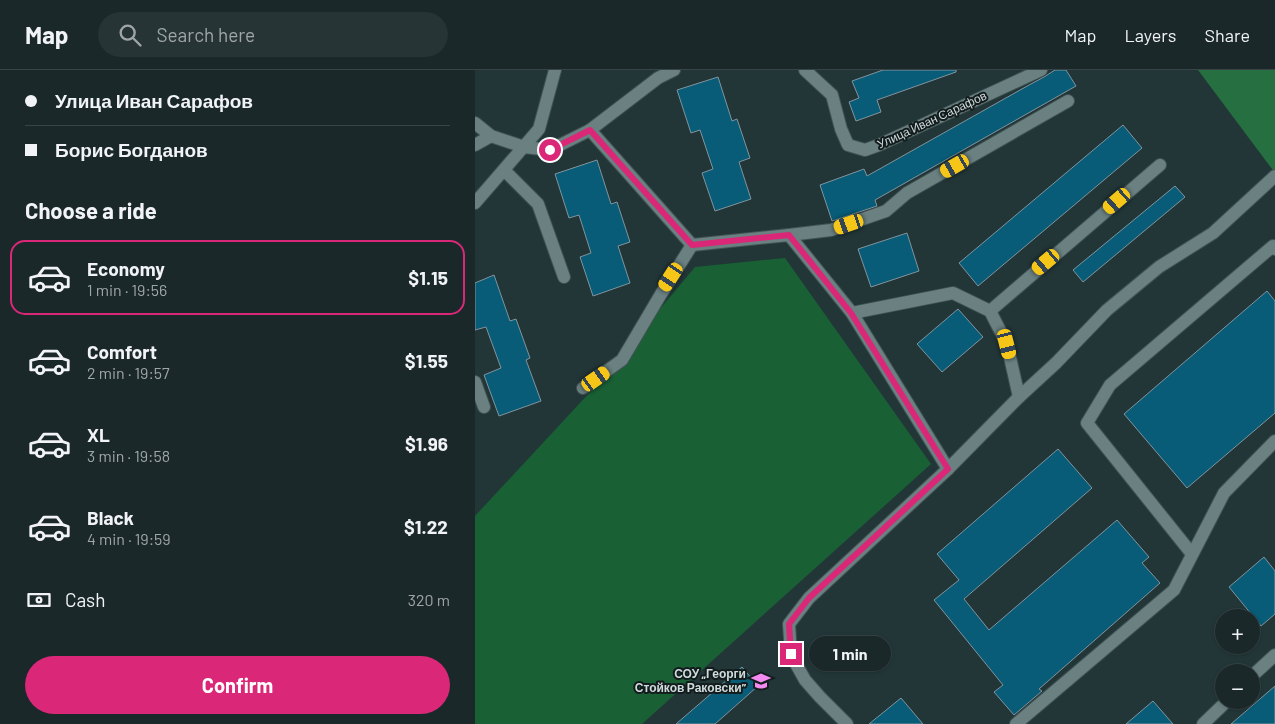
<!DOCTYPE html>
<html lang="en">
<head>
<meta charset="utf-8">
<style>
	:root { --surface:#1a282a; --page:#273436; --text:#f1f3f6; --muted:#9fa6a8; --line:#384447; --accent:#db2777 }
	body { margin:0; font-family:Barlow,sans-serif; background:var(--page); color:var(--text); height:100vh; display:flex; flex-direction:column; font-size:19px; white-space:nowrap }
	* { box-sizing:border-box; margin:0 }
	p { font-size:16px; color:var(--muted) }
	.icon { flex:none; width:28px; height:28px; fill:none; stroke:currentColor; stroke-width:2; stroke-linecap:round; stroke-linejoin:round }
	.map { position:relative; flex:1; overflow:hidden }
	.details { display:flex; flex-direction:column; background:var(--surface); width:475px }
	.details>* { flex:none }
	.guide { display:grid; align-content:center; height:110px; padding:0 25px; background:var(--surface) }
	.controls { position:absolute; left:740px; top:539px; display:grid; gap:10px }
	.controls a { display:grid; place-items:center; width:45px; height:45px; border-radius:50%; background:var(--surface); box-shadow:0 1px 4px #0004,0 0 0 1px var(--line); font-size:25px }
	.end { position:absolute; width:22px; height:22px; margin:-11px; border:6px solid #db2777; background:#fff; box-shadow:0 0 0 2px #fff }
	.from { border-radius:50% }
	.bubble { position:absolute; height:35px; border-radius:18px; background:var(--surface); box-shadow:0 1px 4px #0004,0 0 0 1px var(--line); font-size:16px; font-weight:700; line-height:35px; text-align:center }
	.car { position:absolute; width:15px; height:30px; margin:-15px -8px; border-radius:6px; box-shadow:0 0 4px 1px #0007; background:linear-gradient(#f5c518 24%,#345 0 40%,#f5c518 0 76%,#345 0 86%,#f5c518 0) }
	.guide b { display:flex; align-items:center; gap:18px; height:48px; font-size:19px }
	.guide b+b { border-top:1px solid var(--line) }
	.guide i { width:12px; height:12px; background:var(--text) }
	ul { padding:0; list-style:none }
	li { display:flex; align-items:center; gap:15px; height:75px; margin:0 10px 8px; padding:0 15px; border:2px solid transparent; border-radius:15px }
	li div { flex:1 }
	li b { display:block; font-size:19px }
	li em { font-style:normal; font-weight:700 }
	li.selected { border-color:var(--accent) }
	li>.icon { width:45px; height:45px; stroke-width:1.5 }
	h2 { padding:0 25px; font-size:22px; line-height:60px }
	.pay { display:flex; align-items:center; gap:12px; height:55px; padding:0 25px; font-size:19px }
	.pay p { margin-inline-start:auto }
	.primary-button { display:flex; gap:10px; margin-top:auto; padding:10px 25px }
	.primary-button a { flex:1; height:58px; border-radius:30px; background:var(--accent); color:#fff; font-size:20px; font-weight:700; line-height:58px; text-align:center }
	header { display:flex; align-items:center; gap:30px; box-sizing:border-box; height:70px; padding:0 25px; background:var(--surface); border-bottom:1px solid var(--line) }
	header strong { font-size:24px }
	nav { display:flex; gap:28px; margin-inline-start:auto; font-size:18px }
	.search { width:350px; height:45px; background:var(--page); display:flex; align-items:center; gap:12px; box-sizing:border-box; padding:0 18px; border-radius:28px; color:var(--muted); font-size:19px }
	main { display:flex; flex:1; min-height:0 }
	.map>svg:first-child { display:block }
	.green { fill:#196035 }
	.forest { fill:#256f41 }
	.building { fill:#085c77; stroke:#81949d }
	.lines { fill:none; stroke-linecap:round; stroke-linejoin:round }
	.minor-casing { stroke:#415254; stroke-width:14 }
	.minor { stroke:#6a8081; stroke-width:12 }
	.route { stroke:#db2777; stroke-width:6 }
	.labels { text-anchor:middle; stroke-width:4; stroke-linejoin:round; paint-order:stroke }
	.street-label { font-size:12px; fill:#cfdbdc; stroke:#131c1c }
	.poi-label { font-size:12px; font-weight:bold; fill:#cfdbdc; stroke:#131c1c; text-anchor:end }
</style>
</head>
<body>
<header>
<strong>Map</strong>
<div class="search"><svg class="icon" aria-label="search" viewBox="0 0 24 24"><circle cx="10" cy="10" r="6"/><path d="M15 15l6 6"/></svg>Search here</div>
<nav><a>Map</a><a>Layers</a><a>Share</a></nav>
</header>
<main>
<section class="details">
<div class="guide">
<b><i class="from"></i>Улица Иван Сарафов</b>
<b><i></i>Борис Богданов</b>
</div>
<h2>Choose a ride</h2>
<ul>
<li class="selected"><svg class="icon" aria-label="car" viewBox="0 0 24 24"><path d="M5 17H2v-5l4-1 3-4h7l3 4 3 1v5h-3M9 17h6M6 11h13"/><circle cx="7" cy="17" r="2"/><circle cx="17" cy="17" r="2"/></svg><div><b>Economy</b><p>1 min · 19:56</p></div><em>$1.15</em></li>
<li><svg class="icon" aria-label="car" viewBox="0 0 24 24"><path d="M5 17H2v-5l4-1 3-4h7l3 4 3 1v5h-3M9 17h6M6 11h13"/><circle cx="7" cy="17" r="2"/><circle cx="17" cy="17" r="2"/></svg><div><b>Comfort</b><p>2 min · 19:57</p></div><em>$1.55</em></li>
<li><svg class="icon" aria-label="car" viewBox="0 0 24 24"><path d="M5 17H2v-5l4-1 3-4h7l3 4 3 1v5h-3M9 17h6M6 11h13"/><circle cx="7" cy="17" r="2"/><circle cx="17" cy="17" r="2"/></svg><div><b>XL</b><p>3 min · 19:58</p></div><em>$1.96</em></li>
<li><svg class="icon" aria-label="car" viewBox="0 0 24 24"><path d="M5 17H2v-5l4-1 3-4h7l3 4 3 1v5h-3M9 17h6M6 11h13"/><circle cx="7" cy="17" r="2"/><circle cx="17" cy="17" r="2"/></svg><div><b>Black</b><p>4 min · 19:59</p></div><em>$1.22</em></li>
</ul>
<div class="pay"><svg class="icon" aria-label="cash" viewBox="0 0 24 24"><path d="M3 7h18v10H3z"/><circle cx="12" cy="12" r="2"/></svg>Cash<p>320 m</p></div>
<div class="primary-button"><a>Confirm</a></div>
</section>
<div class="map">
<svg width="800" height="654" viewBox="0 0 800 654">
	<rect width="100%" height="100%" fill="#223638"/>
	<polygon class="green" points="310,188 456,394 167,654 0,654 0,446 117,320 220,197"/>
	<polygon class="forest" points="723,0 800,0 800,103"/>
	<g class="building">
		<polygon points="408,0 481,0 481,2 402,30 406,42 381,51 374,32 384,28 377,11"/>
		<polygon points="580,0 591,0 601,16 400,130 402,136 357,151 345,115 389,99 392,106 554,15 569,7"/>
		<polygon points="243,7 257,51 262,49 275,88 264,92 276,129 240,141 227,103 238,99 225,60 216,63 202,20"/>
		<polygon points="648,55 667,78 503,216 484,193"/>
		<polygon points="122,90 136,134 142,132 155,172 143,176 155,213 118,226 105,187 116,183 104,145 94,148 80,104"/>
		<polygon points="700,116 710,127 608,212 598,200"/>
		<polygon points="432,163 444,201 396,217 383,179"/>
		<polygon points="19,205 35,251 41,249 55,288 51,290 66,331 24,346 9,305 26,298 11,257 0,260 0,213"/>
		<polygon points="792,221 800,231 800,343 712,418 649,344"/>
		<polygon points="483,239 508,267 467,302 442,274"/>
		<polygon points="583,379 617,418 489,529 514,560 642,450 674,487 667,493 685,513 564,619 567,621 539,645 519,622 528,615 459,530 484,510 462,484"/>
		<polygon points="789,487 800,501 800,544 786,556 754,517"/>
		<polygon points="267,597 283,616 240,654 201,654"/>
		<polygon points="800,616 800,654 756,654"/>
		<polygon points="426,628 448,654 394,654"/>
		<polygon points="678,631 698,654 651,654"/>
	</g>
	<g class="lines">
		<g class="minor-casing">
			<g id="minor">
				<polyline points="330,0 357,25 366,59 373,75 390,80 404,75 566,0"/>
				<polyline points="0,53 16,66 49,77 75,80 115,60 183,8 199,0"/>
				<polyline points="115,60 217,175 314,165 377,243 478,223 515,241 532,274 544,327"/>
				<polyline points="0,75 16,66"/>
				<polyline points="29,100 63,134 89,207"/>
				<polyline points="0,133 64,59 80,0"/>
				<polyline points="314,165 356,160 411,141 432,123 593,31"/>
				<polyline points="515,241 685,95"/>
				<polyline points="377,243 473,399"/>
				<polyline points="0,312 9,337"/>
				<polyline points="108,318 147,290 186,224 217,175"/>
				<polyline points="717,484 612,353 635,315 798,176 800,179"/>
				<polyline points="776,607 800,585"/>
				<polyline points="372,654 345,627 330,610 316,585 314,554 334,528 473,399 544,327 581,293 632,240 684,197 738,163 800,106"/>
				<polyline points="541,654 699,520 749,423 800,371"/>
				<polyline points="728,654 753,630"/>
			</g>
		</g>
		<use href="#minor" class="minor"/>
	</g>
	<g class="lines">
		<polyline class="route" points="75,80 115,60 217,175 314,165 376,243 473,399 334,528 314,554 316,584"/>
	</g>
	<defs>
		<g id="school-bare" transform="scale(1.5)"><path d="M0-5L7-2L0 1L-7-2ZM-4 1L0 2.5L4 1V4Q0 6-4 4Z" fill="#f38af1" stroke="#131c1c" stroke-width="2.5" paint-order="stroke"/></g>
	</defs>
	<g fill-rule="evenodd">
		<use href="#school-bare" x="286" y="611"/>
	</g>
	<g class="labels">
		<g class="street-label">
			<text transform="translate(457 50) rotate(-25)" y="4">Улица Иван Сарафов</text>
		</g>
		<g class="poi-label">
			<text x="271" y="608">СОУ „Георги<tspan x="271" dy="14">Стойков Раковски”</tspan></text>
		</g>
	</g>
</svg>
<div class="controls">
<a>+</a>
<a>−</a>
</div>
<i class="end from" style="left:75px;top:80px"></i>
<i class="end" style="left:316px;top:584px"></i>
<div class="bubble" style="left:334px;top:566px;width:82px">1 min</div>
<i class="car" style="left:480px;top:96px;rotate:240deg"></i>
<i class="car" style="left:642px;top:131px;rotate:229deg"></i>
<i class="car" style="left:374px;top:154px;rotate:251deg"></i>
<i class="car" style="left:571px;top:192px;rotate:230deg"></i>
<i class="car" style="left:196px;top:207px;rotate:213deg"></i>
<i class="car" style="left:532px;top:274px;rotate:166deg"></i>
<i class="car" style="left:121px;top:309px;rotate:55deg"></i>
</div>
</main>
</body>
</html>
